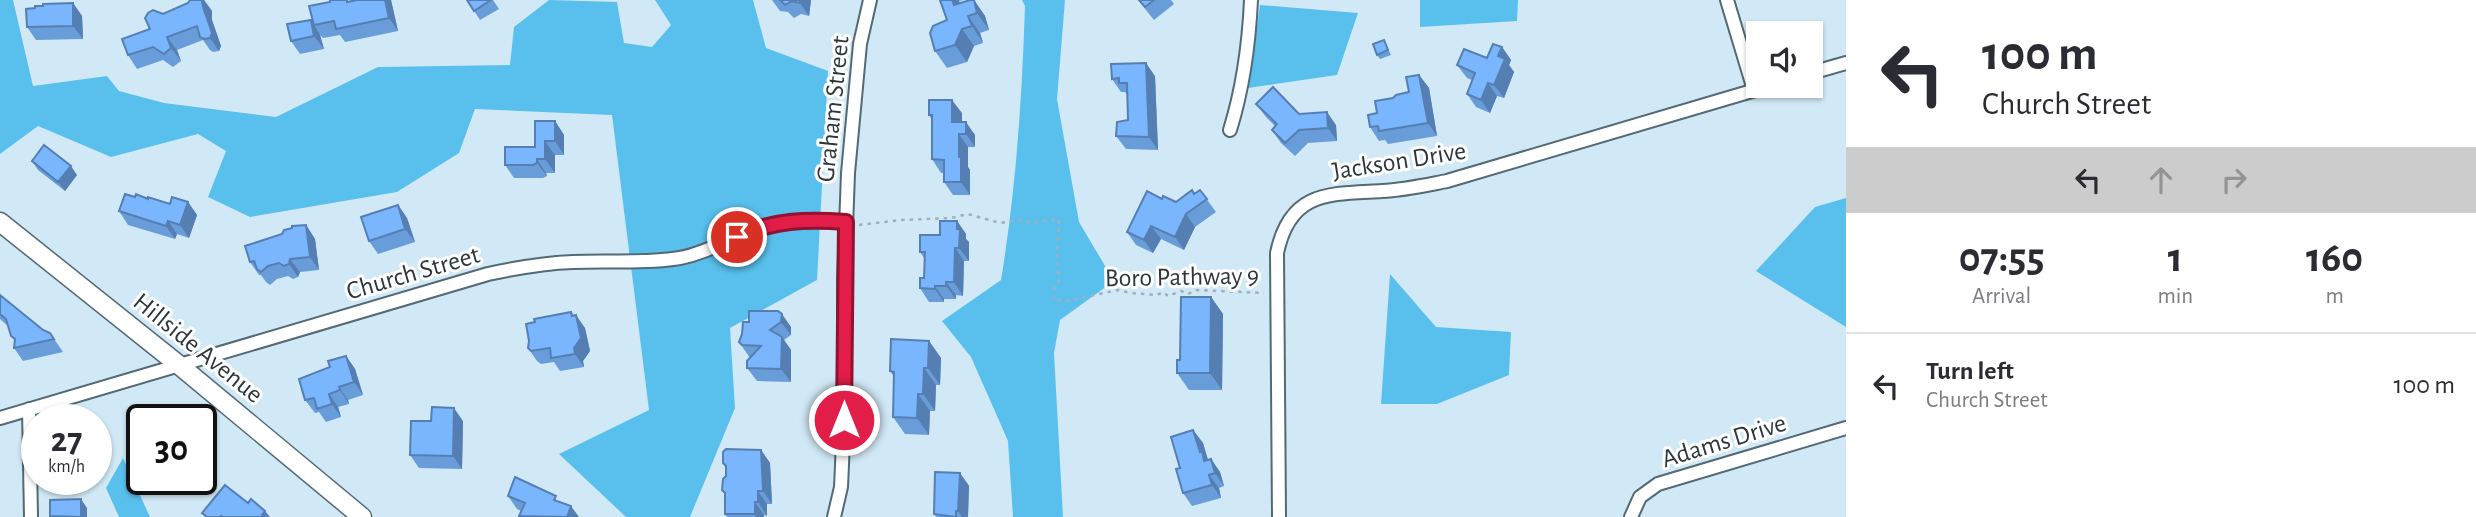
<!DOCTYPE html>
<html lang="en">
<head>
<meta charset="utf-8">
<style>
	:root { --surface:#fff; --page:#f2f2f3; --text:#2b2b33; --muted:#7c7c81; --line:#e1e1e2 }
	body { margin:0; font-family:"Alegreya Sans",sans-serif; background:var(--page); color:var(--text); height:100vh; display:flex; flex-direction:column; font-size:26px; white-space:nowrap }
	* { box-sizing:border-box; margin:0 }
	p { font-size:23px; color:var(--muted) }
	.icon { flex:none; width:38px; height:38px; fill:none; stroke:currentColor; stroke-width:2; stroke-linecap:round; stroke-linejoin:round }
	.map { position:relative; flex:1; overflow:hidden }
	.details { display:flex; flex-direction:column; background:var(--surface); width:630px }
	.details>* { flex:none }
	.banner { background:#fff; color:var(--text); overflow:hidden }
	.controls { position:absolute; left:1746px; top:21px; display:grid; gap:14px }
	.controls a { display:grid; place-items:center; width:77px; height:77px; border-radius:0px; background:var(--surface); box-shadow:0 2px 5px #0004; font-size:35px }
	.speed { position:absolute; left:21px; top:404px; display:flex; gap:14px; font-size:35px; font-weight:700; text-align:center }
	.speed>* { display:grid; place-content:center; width:91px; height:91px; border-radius:50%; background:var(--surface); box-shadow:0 2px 5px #0004; line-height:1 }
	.speed small { font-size:18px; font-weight:400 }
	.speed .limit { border:4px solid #111; border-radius:10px; background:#fff; color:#111 }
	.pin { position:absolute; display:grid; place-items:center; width:60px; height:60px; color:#fff; margin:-30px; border:4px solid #fff; border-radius:50%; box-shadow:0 2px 7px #0007 }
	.me { position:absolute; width:77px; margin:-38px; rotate:0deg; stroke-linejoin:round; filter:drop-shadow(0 0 5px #0008) }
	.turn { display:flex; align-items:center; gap:24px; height:147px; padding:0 21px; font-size:32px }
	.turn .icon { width:91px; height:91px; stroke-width:2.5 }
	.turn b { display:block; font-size:49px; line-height:60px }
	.lanes { display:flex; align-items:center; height:66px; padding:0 21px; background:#0003; justify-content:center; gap:35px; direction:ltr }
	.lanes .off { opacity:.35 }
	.eta { display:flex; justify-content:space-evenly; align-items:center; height:119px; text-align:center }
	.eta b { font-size:42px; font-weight:600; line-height:49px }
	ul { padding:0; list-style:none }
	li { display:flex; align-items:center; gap:21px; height:105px; padding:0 21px; border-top:2px solid var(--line) }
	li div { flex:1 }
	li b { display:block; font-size:26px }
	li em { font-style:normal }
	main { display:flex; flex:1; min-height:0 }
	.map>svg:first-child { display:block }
	.green { fill:#59c0ee }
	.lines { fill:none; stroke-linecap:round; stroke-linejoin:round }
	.street-casing { stroke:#536973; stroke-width:16 }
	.secondary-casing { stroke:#536973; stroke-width:21 }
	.path { stroke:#9db1bb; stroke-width:2.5; stroke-dasharray:3.5 5; stroke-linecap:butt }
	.street { stroke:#fff; stroke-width:12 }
	.secondary { stroke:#fff; stroke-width:18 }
	.wall { fill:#699dda }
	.shaded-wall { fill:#557fb2 }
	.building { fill:#7ab6fe; stroke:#557fb2; stroke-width:2 }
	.route-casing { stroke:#92132f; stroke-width:18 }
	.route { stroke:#e11d48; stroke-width:12 }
	.labels { text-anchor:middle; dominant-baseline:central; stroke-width:6; stroke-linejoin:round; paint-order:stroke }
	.street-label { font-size:26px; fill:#2d373b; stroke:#fff }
</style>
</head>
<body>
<main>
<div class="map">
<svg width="1846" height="517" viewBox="0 0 1846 517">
	<rect width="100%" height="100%" fill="#d1e9f6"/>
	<path class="green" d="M0,0h13l20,86 74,-10 12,15 45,12 112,14 102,-50 132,-2 4,-38 35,-27 68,2 7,41 28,4 19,-22 -16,-25h98l13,48 62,23 -11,209 -87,48 5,80 -45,109h-64l-67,-63 90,-44 -37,-295 -137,-6 -16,44 -62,39 -147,25 -42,-20 18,-46 -28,-17 -87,23 -73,-31 -38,28z
		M1022,0h43l-8,99 22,123 35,59 -54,39 -6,33 9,164h-50l-5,-76 -37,-84 -29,-36 59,-41c15,-91 21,-182 24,-274z
		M1420,0h98l-1,21 -97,6z
		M1260,5l98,8 -21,62 -89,13z
		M1846,198v129l-90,-56 59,-64z
		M1390,274l46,53 75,5 -2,43 -72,29h-56z
		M123,458l27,59h-31l-13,-29z"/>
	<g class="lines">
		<g class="street-casing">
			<path id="street" d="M1727,0l27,90
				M1811,73l35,-10
				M1230,130c13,-42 19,-86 21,-130
				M29,409l2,108
				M0,418l488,-144c28,-6 56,-11 85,-12 36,-2 72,2 107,-4 26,-5 47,-18 70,-27 32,-12 63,-11 96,-9
				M834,517l7,-30 3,-67v-138l4,-109 12,-129 10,-44
				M1279,517l-2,-264c13,-63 53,-59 105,-62 22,-1 44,-6 65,-10l322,-95
				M1631,517l9,-20 18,-13 188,-56"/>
		</g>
		<g class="secondary-casing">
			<path id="secondary" d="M0,222l179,143 183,152"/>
		</g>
		<path class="path" d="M859,225l42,-5 50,-2 17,-4 32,9 21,-3 11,3 27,-4 -2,34 2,28 -5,8v11l13,1 51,-11 12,3 27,2 6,-3 5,4 13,-5 7,3 8,-4 68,3"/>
		<use href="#street" class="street"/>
		<use href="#secondary" class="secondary"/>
	</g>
	<path class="wall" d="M190,0h14l8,11v9l9,26 -2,5 -6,1 -3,-2 -7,-10 -26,10 4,11 -8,6 -10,-7 -26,9 -9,-14 35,-41 25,-11z
		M391,0l7,31 -53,11 -5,-7 -17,3 -3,-3 4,14 -24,5 -9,-13 22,-18 37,-22z
		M467,0h26l6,9 -19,11z
		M772,0h39l-2,16 -8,-2 -7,4 -6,-6 -8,-1z
		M939,0h25l-5,1 1,2 14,-3 11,16 4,14 -9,3 3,10 -9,3 -7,16 -20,6 -12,-17 12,-31z
		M1138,0h33l3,4 -20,16z
		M73,3l9,13 1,23 -47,1 -9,-13 8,-19z
		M1384,40l7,15 -11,4 -3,-4z
		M1502,47l9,13 -2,5 5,7 -10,26 -7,-2 -7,17 -14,-6 -9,-13 5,-14 -5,-2 -10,-13 30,-7z
		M1419,75l10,13 8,48 -49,8 -3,-4 -6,1 -9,-14 7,-14 16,-15 16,-6z
		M1155,76l3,74 -32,-1 -10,-13 12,-16 -1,-25 -2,-3h-4l-9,-13z
		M1256,104l43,10 37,11 1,16 -29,2 -13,13 -14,-13 -9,-13 3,-4 -9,-9z
		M962,113v9l13,13v12h-7v20l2,3v25h-17l-9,-13v-9h-3l-9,-14v-39l-3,-5z
		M555,121l9,14v20h-9v18h-9l1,3 -4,2h-29l-9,-13 30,-18z
		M32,161l45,14 -12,16 -27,-21z
		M1200,190l16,22 -21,15 -11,23 -23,-11 -8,14 -17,-8 -9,-13 35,-33 14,3 18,-8z
		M135,197l13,2 22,5 18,-2 9,13 -8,23 -12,-4 -2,5 -47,-14 -9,-14z
		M398,205l9,13 8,24 -37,12 -9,-13z
		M957,221l9,13v5l3,3v19h-5l-1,35 -7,-1v4h-12v3h-15l-9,-14 4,-10v-20l-4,-6z
		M306,225l9,14 4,31 -19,2 -2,5 -5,2 -5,-3 -11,3 -7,6 -4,-3 -5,-7h-2l-9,-13 32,-28z
		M0,295l43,35 7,3 13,19 -40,9 -9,-13 1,-7 -4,-5 -3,-10 -8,-7z
		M1211,297l12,17 -1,76h-33l-12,-17 3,-13z
		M778,311l13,16v8l-7,5 7,10v32l-34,-1 -10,-13 3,-10 -11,-16 10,-20z
		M571,312l14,16 5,23 -7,10 1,6 -24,4 -6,-9 -13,2 -4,-3 -9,-13 7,-26z
		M929,341l12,17 -1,27h-4l-1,26h-5l-1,24 -24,-1 -12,-17 1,-40 -4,-6z
		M346,356l9,13 8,26 -15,5 1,4 -11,3 3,10 -15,5 -7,-10 -4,1 -10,-13 25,-33z
		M431,421h32l-1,48 -43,-1 -9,-13z
		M1193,430l10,13 5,17 3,-1 9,13 4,14 -5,2 2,10 -29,8 -9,-13 -3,-25z
		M761,450l9,13 2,41h-5v12l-3,-1v2h-37l-2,-3v-20l-3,-4 4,-14v-9l-3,-4z
		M960,473l9,13 -1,31h-32l-2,-3z
		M508,496l52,6 -39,9 -4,-2z"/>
	<path class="shaded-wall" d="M202,0h2l8,11v9l9,26 -2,5 -9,-13 -7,-31z
		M385,0h6l7,31 -9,-13z
		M800,0h11l-2,16 -9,-13z
		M952,0h6l1,1 7,21 -12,-17z
		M974,0l11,16 4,14 -12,-17z
		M73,3l9,13 1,23 -10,-13z
		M968,16l12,17 3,10 -11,-17z
		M311,20l9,15 4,14 -10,-13z
		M962,29l12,17 -7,16 -12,-17z
		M167,37l10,13 4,11 -10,-13z
		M1502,47l9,13 -2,5 5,7 -10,26 -10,-13 4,-29z
		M1146,63l9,13 3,74 -9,-13z
		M1419,75l10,13 8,48 -9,-13z
		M1488,83l9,13 -7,17 -9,-13z
		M952,100l10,13v22l-10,-13z
		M1327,112l9,13 1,16 -9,-13z
		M555,121l9,14v20l-9,-14z
		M966,122l9,13v12l-9,-13z
		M959,134l9,13v20l2,3v25l-9,-13 -2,-25z
		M545,141l10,14v18l-10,-14z
		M537,159l9,14 1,3 -10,-13z
		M71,166l6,9 -12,16 -7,-9z
		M188,202l9,13 -8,23 -9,-13z
		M398,205l9,13 8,24 -10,-13z
		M1186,214l9,13 -11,23 -9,-13z
		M168,221l9,13 -2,5 -9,-13z
		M957,221l9,13v5l3,3v19l-10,-13z
		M306,225l9,14 4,31 -9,-13z
		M1151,226l10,13 -8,14 -9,-13z
		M955,248l9,13 -1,35 -9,-14z
		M290,259l10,13 -2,5 -9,-13z
		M946,282l10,13v4l-10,-13z
		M935,286l9,13v3l-9,-13z
		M1211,297l12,17 -1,76 -12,-17z
		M571,312l6,8 -1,-5 9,13 5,23 -7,10 1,6 -9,-13z
		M782,314l9,13v8l-10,-13z
		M782,337l9,13v32l-10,-13z
		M929,341l12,17 -1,27 -12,-17z
		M346,356l9,13 8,26 -9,-13z
		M924,368l12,17 -1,26 -12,-17z
		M339,387l9,13 1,4 -9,-14z
		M329,394l9,13 3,10 -9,-13z
		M918,394l12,17 -1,24 -12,-17z
		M454,408l9,13 -1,48 -9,-13z
		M1193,430l10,13 5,17 -4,1 -4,-9z
		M761,450l9,13 2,41 -9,-13z
		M1211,459l9,13 4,14 -9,-13z
		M960,473l9,13 -1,31h-6l-4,-6z
		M1209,475l10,13 2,10 -9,-13z
		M758,491l9,13v12l-9,-14z
		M81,499l6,9v9h-6z
		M755,502l9,13v2h-8l-1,-3z
		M571,506l8,11h-12z
		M265,511l5,6h-7l-1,-2z"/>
	<path class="building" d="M190,0h12l1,7 9,26 -2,5 -6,1 -4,-2 -3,-11 -30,11 4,11 -7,6 -11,-7 -25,8 -6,-16 28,-10 -5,-11 3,-5 5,-3 10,4 25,-11z
		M330,0h17v2l10,-2h28l4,18 -53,11 -2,-8 -20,4 -5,-19 21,-4z
		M467,0h24l-17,11z
		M780,0h20v3l-8,-2 -7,4z
		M940,0h12l2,5 16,-5h4l3,13 -9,3 4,10 -10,3 -7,16 -20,6 -5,-18 3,-7 14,-6z
		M1139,0h15l-9,7z
		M73,3v23l-46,1 -1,-18 9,-1v-2h8v-2z
		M311,20l3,16 -23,5 -4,-17z
		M1384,40l4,10 -11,5 -4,-11z
		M1493,44l9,3 -4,9 7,3 -11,26 -6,-2 -7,17 -14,-6 8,-21 -18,-8 7,-16 23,9z
		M1146,63l3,74 -33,-1 1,-14 11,-2 -1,-37h-8v-5l-7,1 -1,-15z
		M1419,75l9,48 -49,8 -1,-5 -8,1 -2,-12 9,-2 -2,-12 18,-3 3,-3 13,-3 -3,-15z
		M1273,87l26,27 28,-2 1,16 -29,2 -14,13 -13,-13 5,-6 -21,-20z
		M929,100h23v22h14v12h-7v23h2v25h-17v-22l-12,-1v-44h-3z
		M535,121h20v20h-10v18h-8v4l-4,2h-28v-18h30z
		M44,145l27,21 -13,16 -26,-21z
		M1192,190l2,4 6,-4 7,9 -21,15 -11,23 -24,-11 -7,14 -17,-8 20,-41 15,8 1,-3 13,6z
		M125,194l10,3 1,-3 12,5v-2l22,7 2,-7 16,5 -8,23 -12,-4 -2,5 -47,-15z
		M398,205l7,24 -36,12 -8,-24z
		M940,221h17v8h3l-1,19h-4l-1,34h-8v4h-11v3l-15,-1v-10h4l1,-26h-5v-17h20z
		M306,225l4,32 -20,2 -1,5 -5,2 -5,-3 -11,3 -7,6 -4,-3 -3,-8 -4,1 -5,-16 37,-12 2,-4 8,-2v-2z
		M0,295l43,35 7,3 4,6 -40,9 1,-9 -4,-3 -5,-17 -6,-5z
		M1181,297h30l-1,76h-33v-13h3z
		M749,311h29l4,3 -1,8 -11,8 12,7 -1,32 -34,-1v-7l14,-15 -19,-1 -3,-3 3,-8 1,-12h6z
		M571,312l1,4 4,-1 5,23 -7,10 1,6 -24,4 -1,-10 -19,3 -3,-3 1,-7 -3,-17 9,-2 -1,-3z
		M891,339l38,2 -1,27h-4l-1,26h-5l-1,24 -24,-1 1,-45 -4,-1z
		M346,356l8,26 -15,5 1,3 -11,4 3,10 -15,5 -3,-11 -9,2 -6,-21 31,-12 -2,-6z
		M432,407l22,1 -1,48 -43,-1 1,-34h20z
		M1193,430l7,22 2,-1 2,10 7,-2 4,14 -6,2 3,10 -29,8 -7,-24 4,-1 -9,-31z
		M726,449l35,1 2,41h-5v11h-3v12h-30v-21l-3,-3 1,-11 3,-3v-10l-3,-3v-11z
		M935,472l25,1 -2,38h-2v6l-22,-3z
		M515,477l41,19 -2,4 17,6 -4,11 -48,-1 6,-13 -17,-7z
		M225,485l23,18 3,-4 14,12 -3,4 2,2h-42l-1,-1 -1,1h-13l-5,-4z
		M81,499v18l-31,-1v-16z"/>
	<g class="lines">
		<g class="route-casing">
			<path id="route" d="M737,237c35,-17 70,-18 109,-15l-2,198"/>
		</g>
		<use href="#route" class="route"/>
	</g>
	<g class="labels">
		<g class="street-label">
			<text transform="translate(833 109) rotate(-84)">Graham Street</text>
			<text transform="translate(1399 161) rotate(-9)">Jackson Drive</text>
			<text transform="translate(413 273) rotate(-16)">Church Street</text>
			<text transform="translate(1182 277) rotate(-1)">Boro Pathway 9</text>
			<text transform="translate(198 348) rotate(39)">Hillside Avenue</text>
			<text transform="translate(1724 441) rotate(-17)">Adams Drive</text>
		</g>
	</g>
</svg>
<div class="controls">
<a><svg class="icon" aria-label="sound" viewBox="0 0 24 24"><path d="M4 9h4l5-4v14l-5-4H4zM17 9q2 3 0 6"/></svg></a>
</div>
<div class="speed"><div>27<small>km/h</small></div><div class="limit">30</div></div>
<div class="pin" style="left:737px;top:237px;background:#d93025"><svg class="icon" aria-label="arrive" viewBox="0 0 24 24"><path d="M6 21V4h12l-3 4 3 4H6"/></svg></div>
<svg class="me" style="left:844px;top:420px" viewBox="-20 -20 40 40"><circle r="17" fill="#e11d48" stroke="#fff" stroke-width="3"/><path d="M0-11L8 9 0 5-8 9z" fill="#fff"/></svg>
</div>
<section class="details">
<div class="banner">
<div class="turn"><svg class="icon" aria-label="left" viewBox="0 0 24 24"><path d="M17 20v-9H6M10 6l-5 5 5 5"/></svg><div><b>100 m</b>Church Street</div></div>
<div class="lanes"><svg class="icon" aria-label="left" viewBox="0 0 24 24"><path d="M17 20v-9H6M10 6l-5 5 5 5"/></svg><svg class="icon off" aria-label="ahead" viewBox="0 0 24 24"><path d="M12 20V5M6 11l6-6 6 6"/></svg><svg class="icon off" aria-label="right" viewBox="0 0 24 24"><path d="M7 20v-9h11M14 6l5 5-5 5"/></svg></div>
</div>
<div class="eta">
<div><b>07:55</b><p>Arrival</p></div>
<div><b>1</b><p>min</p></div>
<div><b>160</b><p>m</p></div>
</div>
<ul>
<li><svg class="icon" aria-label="left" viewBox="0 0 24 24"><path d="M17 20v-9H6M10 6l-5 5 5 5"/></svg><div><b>Turn left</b><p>Church Street</p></div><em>100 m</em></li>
</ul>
</section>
</main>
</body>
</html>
